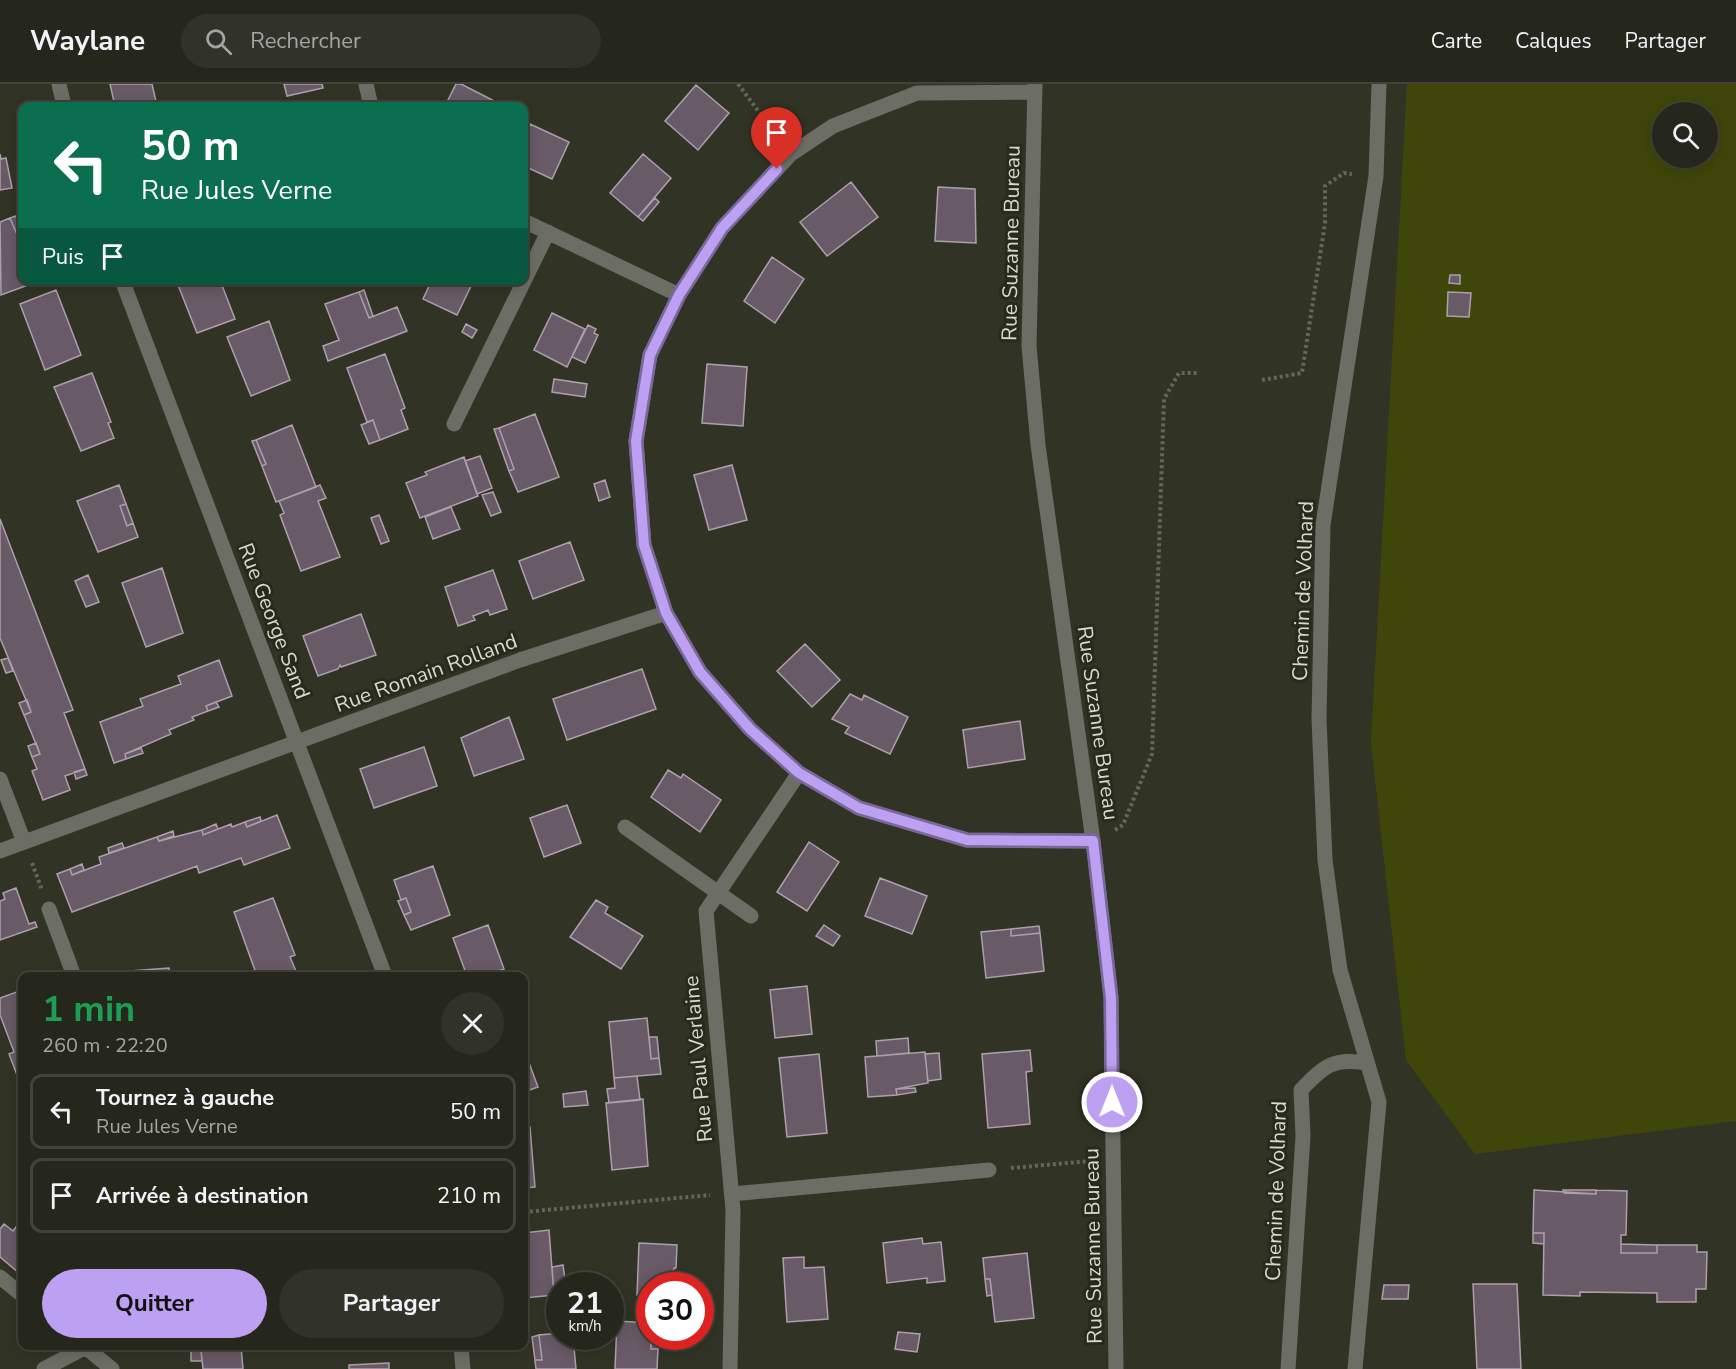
<!DOCTYPE html>
<html lang="fr">
<head>
<meta charset="utf-8">
<style>
	:root { --surface:#25271c; --page:#313329; --text:#f1f3f6; --muted:#a3a5a3; --line:#42443b; --accent:#bca0f2 }
	body { margin:0; font-family:"Nunito Sans",sans-serif; background:var(--page); color:var(--text); height:100vh; display:flex; flex-direction:column; font-size:22px; white-space:nowrap }
	* { box-sizing:border-box; margin:0 }
	p { font-size:20px; color:var(--muted) }
	.icon { flex:none; width:33px; height:33px; fill:none; stroke:currentColor; stroke-width:2; stroke-linecap:round; stroke-linejoin:round }
	.map { position:relative; flex:1; overflow:hidden }
	.drawer { position:absolute; left:18px; top:888px; width:510px; height:378px; display:flex; flex-direction:column; background:var(--surface); border-radius:12px; box-shadow:0 3px 15px #0003,0 0 0 2px var(--line) }
	.drawer>* { flex:none }
	.hud { position:absolute; left:18px; top:18px; width:510px; height:183px; border-radius:12px; box-shadow:0 3px 15px #0003,0 0 0 2px var(--line); background:#0b6e4f; color:#fff; overflow:hidden }
	.buttons { position:absolute; left:1652px; top:18px; display:grid; gap:12px }
	.buttons a { display:grid; place-items:center; width:66px; height:66px; border-radius:50%; background:var(--surface); box-shadow:0 3px 15px #0003,0 0 0 2px var(--line); font-size:30px }
	.speed { position:absolute; left:546px; top:1188px; display:flex; gap:12px; font-size:30px; font-weight:700; text-align:center }
	.speed>* { display:grid; place-content:center; width:78px; height:78px; border-radius:50%; background:var(--surface); box-shadow:0 3px 15px #0003,0 0 0 2px var(--line); line-height:1 }
	.speed small { font-size:15px; font-weight:400 }
	.speed .limit { border:9px solid #d22; background:#fff; color:#111 }
	.pin { position:absolute; display:grid; place-items:center; width:51px; height:51px; color:#fff; margin:-62px -26px; border-radius:50% 50% 50% 0; rotate:-45deg; box-shadow:0 0 6px #0007 }
	.pin .icon { rotate:45deg }
	.me { position:absolute; width:66px; margin:-33px; rotate:0deg; stroke-linejoin:round; filter:drop-shadow(0 0 4px #0008) }
	.turn { display:flex; align-items:center; gap:21px; height:126px; padding:0 24px; font-size:27px }
	.turn .icon { width:78px; height:78px; stroke-width:2.5 }
	.turn b { display:block; font-size:42px; line-height:51px }
	.then { display:flex; align-items:center; height:57px; padding:0 24px; background:#0003; gap:12px; font-size:22px }
	.round { display:grid; place-items:center; flex:none; width:63px; height:63px; border-radius:32px; background:var(--page) }
	.summary { display:flex; align-items:center; justify-content:space-between; height:102px; padding:0 24px }
	h1 { font-size:36px; font-weight:700; line-height:45px; color:#1e9e55 }
	.action { display:flex; gap:12px; margin-top:auto; padding:12px 24px }
	.action a { flex:1; height:69px; border-radius:36px; background:var(--accent); color:#111; font-size:24px; font-weight:700; line-height:69px; text-align:center }
	.action a+a { background:var(--page); color:var(--text) }
	ul { padding:0; list-style:none }
	li { display:flex; align-items:center; gap:18px; height:75px; margin:0 12px 9px; padding:0 12px; border:3px solid var(--line); border-radius:12px }
	li div { flex:1 }
	li b { display:block; font-size:22px }
	li em { font-style:normal }
	header { display:flex; align-items:center; gap:36px; box-sizing:border-box; height:84px; padding:0 30px; background:var(--surface); border-bottom:2px solid var(--line) }
	header strong { font-size:28px }
	nav { display:flex; gap:33px; margin-inline-start:auto; font-size:21px }
	.search { width:420px; height:54px; background:var(--page); display:flex; align-items:center; gap:15px; box-sizing:border-box; padding:0 21px; border-radius:33px; color:var(--muted); font-size:22px }
	.map>svg:first-child { display:block }
	.green { fill:#3f460a; fill-rule:evenodd }
	.building { fill:#685a66; stroke:#ae9fac; stroke-width:1.5 }
	.lines { fill:none; stroke-linecap:round; stroke-linejoin:round }
	.path { stroke:#646659; stroke-width:4; stroke-dasharray:3 3; stroke-linecap:butt }
	.minor { stroke:#6c6e66; stroke-width:15 }
	.route-casing { stroke:#7a689d; stroke-width:15 }
	.route { stroke:#bca0f2; stroke-width:10 }
	.labels { text-anchor:middle; dominant-baseline:central; stroke-width:6; stroke-linejoin:round; paint-order:stroke }
	.street-label { font-size:21px; fill:#d8dad0; stroke:#282a1c }
</style>
</head>
<body>
<header>
<strong>Waylane</strong>
<div class="search"><svg class="icon" aria-label="search" viewBox="0 0 24 24"><circle cx="10" cy="10" r="6"/><path d="M15 15l6 6"/></svg>Rechercher</div>
<nav><a>Carte</a><a>Calques</a><a>Partager</a></nav>
</header>
<div class="map">
<svg width="1736" height="1285" viewBox="0 0 1736 1285">
	<rect width="100%" height="100%" fill="#313425"/>
	<path class="green" d="M1407,0h329v1037l-261,33 -69,-94 -35,-318zM1662,28h45v46h-45z"/>
	<path class="building" d="M110,0h42l5,22h-42z
		M284,0h38l1,4 -36,8z
		M456,0h5l43,22h-59z
		M696,1l33,28 -31,37 -33,-29z
		M530,40l39,18 -17,37 -28,-13v-26z
		M0,70l1,5 5,-1 6,30 -12,2z
		M643,70l28,24 -33,39 -28,-24z
		M851,98l27,35 -51,39 -27,-34z
		M938,103l37,2 1,54 -41,-2z
		M655,114l4,4 -16,19 -5,-4z
		M16,132l6,19 -3,4 -9,-21z
		M10,134l9,21 3,-1v42l17,1 -38,14 -1,-73z
		M772,173l32,22 -29,44 -31,-22z
		M1450,191h10v9l-11,-1z
		M176,196h44l15,39 -38,14z
		M432,196h42l-17,35 -34,-16z
		M56,206l25,65 -36,15 -25,-66z
		M364,206l9,26 -4,2 -10,-26z
		M359,208l10,26 28,-11 10,24 -79,30 -5,-15 16,-6 -14,-36z
		M1448,208l23,1 -2,24 -22,-1z
		M552,229l33,16 -18,38 -33,-17z
		M269,237l21,59 -39,16 -24,-59z
		M466,240l11,6 -5,8 -10,-6z
		M588,241l8,4 -2,4 4,2 -13,28 -13,-6z
		M385,270l20,54 -4,2 7,19 -28,11 -7,-20 -6,2 -20,-54z
		M707,280l40,3 -4,59 -41,-3z
		M92,289l19,49 -3,1 6,15 -33,13 -27,-64z
		M554,295l33,5 -2,13 -33,-5z
		M535,330l24,63 -41,15 -9,-21 5,-2 -15,-41z
		M373,336l7,20 -11,4 -8,-19z
		M292,341l24,62 -40,15 -14,-36 4,-2 -10,-24z
		M499,344l15,41 -5,2 -15,-42z
		M256,356l10,24 -4,2 -10,-25z
		M480,372l12,32 -15,6 -12,-33z
		M464,373l14,39 -58,22 -14,-35 21,-8 -2,-3z
		M732,381l15,55 -38,10 -15,-55z
		M605,396l5,17 -11,4 -5,-17z
		M119,401l7,19 -6,2 7,20 6,-3 5,14 -40,15 -21,-51z
		M320,401l6,13 -8,3 22,56 -39,14 -21,-56 4,-2 -5,-12z
		M493,408l8,20 -10,4 -9,-21z
		M126,420l7,19 -6,3 -7,-20z
		M451,423l9,22 -27,10 -8,-22z
		M379,431l10,26 -8,3 -10,-26z
		M0,435l73,191 -9,3 21,56 -20,7 5,14 -27,10 -11,-29 5,-2 -5,-12 8,-3 -16,-39 7,-3 -31,-74z
		M570,458l14,38 -51,19 -14,-38z
		M162,484l21,65 -37,14 -24,-64z
		M493,486l14,39 -17,6 -2,-5 -7,3 -8,3 2,4 -17,6 -13,-39z
		M88,491l11,27 -13,5 -11,-26z
		M361,530l15,41 -35,12 -1,-2 -2,4 -20,7 -15,-40z
		M805,560l35,36 -28,27 -35,-36z
		M8,574l5,13 -7,2 -5,-13z
		M219,576l13,36 -26,10 2,5 -16,6 2,3 -25,10 2,4 -46,20 1,5 -12,4 -14,-41 43,-16 -3,-7 41,-15 -3,-8z
		M642,585l14,40 -89,31 -14,-41z
		M850,610l12,6 2,-5 44,22 -18,37 -45,-21 4,-6 -17,-8z
		M27,616l4,12 -7,3 -5,-12z
		M216,618l3,5 -11,4 -2,-5z
		M509,633l15,42 -50,17 -13,-38z
		M1020,637l5,38 -57,9 -5,-38z
		M36,659l4,11 -8,3 -4,-11z
		M424,663l13,39 -63,22 -14,-39z
		M141,664l2,5 -17,6 -1,-5z
		M85,685l2,6 -11,4 -2,-7z
		M668,686l13,8 2,-4 38,26 -21,32 -49,-35z
		M567,721l14,38 -37,14 -14,-39z
		M277,731l13,33 -46,17 -3,-7 -42,15 -2,-7 -125,46 -15,-38 13,-5 2,6 29,-11 -2,-7 58,-20 2,4 43,-11 1,5 28,-11 1,3 13,-5 2,5z
		M260,733l1,4 -14,6 -2,-5z
		M216,740l2,5 -15,6 -1,-5z
		M173,747l1,5 -15,5 -2,-4z
		M809,758l30,20 -32,49 -30,-19z
		M122,759l2,5 -15,5 -1,-5z
		M82,780l2,6 -12,5 -2,-6z
		M433,782l17,49 -39,15 -7,-15 7,-3 -5,-14 -5,2 -7,-20z
		M880,794l47,18 -15,38 -47,-18z
		M16,804l13,36 6,-2 2,5 -37,13v-39l5,-2 -2,-6z
		M273,814l22,57 -5,2 8,19h-41l-23,-64z
		M406,814l5,14 -7,3 -6,-14z
		M596,816l12,7 -3,6 38,23 -22,33 -51,-32z
		M488,841l16,44 -20,7h-17l-14,-38z
		M824,841l16,11 -7,10 -17,-10z
		M1039,842l1,7 -29,3v-7z
		M1011,845v7l29,-3 4,38 -58,7 -5,-46z
		M169,884l1,8h-40v-5z
		M807,902l5,48 -37,4 -5,-48z
		M22,906v98l-13,-34 5,-2 -14,-37v-17z
		M647,934l4,41 8,-1 2,16 -47,4 -5,-56z
		M649,953h8l2,21 -8,1z
		M908,954l1,15 -32,3 -1,-15z
		M524,965l14,38 -14,5z
		M1030,966l2,21 -6,1 4,52 -42,4 -6,-74z
		M925,968l3,31 -32,6 1,6 -29,2 -3,-40z
		M939,969l2,26 -13,2 -3,-27z
		M819,970l8,79 -40,4 -8,-79z
		M637,992l3,24 -31,3 -2,-14 8,-1 -1,-10z
		M915,1004l1,4 -19,3 -1,-6z
		M586,1007l2,14 -24,2 -1,-13z
		M643,1015l5,67 -36,4 -6,-67z
		M530,1043l5,60 -11,1v-60z
		M1534,1106l62,4v-4l31,1 -1,44h-5v18h36v-8h40v7h10l-1,37h-10v13h-39v-9l-77,-1v4l-37,-1 1,-62h-11z
		M1563,1106h33v4l-32,-1z
		M22,1135v50l-3,4 -19,-16v-28l4,-5 9,7z
		M549,1146l5,65 -30,3v-65z
		M1533,1149h11v11l-11,-1z
		M922,1154l1,6 18,-2 4,39 -18,2v-5l-40,5 -4,-40z
		M639,1159l38,2 -1,23h-2l-1,6 7,1 -1,11h-29v9h-13z
		M1621,1160l36,1v8h-36z
		M1027,1169l7,65 -39,4 -5,-43h-5l-2,-21z
		M804,1173v11l20,-1 4,52 -41,3 -4,-64z
		M563,1181l3,21h-6v8l-6,1 -2,-28z
		M985,1195h5l2,16 -5,1z
		M1473,1200h44l4,85h-44z
		M1384,1201h25l-1,14h-26z
		M617,1237l33,2 1,26h7l-1,20h-42z
		M898,1248l22,2 -3,18 -22,-3z
		M560,1249v3h13l3,33h-40l-1,-9h7l-3,-25z
		M539,1251l3,25h-7l-3,-23z
		M651,1252h7v13h-7z
		M191,1262h50l2,23h-40l-2,-19h-10z
		M191,1266h10l1,11h-11z
		M389,1279v6h-40v-4z"/>
	<g class="lines">
		<path class="path" d="M738,0l39,52
			M1262,296l40,-7 23,-150v-37l19,-13 8,1
			M1115,746l8,-5 29,-71 12,-355 15,-26h19
			M32,779l10,27
			M1011,1084l79,-7
			M524,1128l186,-17"/>
		<path class="minor" d="M59,0l5,22
			M366,0l5,22
			M1035,0l-6,262 9,99 55,396 18,156 5,372
			M1034,8l-117,1 -84,33 -42,28 -69,74 -43,67 -29,60 -14,86 8,104 22,68 34,59 50,57 49,44 60,35 108,32 126,1
			M524,137l155,74
			M122,196l263,696
			M454,340l94,-192
			M0,695l24,63
			M625,743l126,89
			M0,767l520,-191 146,-47
			M49,825l25,67
			M732,1110l257,-24
			M0,1193l22,18
			M84,1262l28,23
			M461,1262l2,23
			M44,1285l42,-22
			M730,1285l3,-159 -27,-299 93,-138
			M1288,1285l15,-233 -2,-46c22,-23 32,-33 65,-27
			M1355,1285l24,-267 -39,-132 -15,-110 -6,-141 4,-194 53,-349 3,-92"/>
	</g>
	<g class="lines">
		<g class="route-casing">
			<path id="route" d="M777,85l-55,59 -43,67 -29,60 -14,86 8,104 22,68 34,59 50,57 49,44 60,35 108,32 126,1 18,157 1,104"/>
		</g>
		<use href="#route" class="route"/>
	</g>
	<g class="labels">
		<g class="street-label">
			<text transform="translate(1011 159) rotate(-89)">Rue Suzanne Bureau</text>
			<text transform="translate(1303 507) rotate(-88)">Chemin de Volhard</text>
			<text transform="translate(274 537) rotate(69)">Rue George Sand</text>
			<text transform="translate(426 589) rotate(-20)">Rue Romain Rolland</text>
			<text transform="translate(1098 639) rotate(82)">Rue Suzanne Bureau</text>
			<text transform="translate(698 975) rotate(-95)">Rue Paul Verlaine</text>
			<text transform="translate(1276 1107) rotate(-88)">Chemin de Volhard</text>
			<text transform="translate(1093 1162) rotate(-91)">Rue Suzanne Bureau</text>
		</g>
	</g>
</svg>
<div class="buttons">
<a><svg class="icon" aria-label="search" viewBox="0 0 24 24"><circle cx="10" cy="10" r="6"/><path d="M15 15l6 6"/></svg></a>
</div>
<div class="speed"><div>21<small>km/h</small></div><div class="limit">30</div></div>
<div class="pin" style="left:777px;top:85px;background:#d93025"><svg class="icon" aria-label="arrive" viewBox="0 0 24 24"><path d="M6 21V4h12l-3 4 3 4H6"/></svg></div>
<svg class="me" style="left:1112px;top:1018px" viewBox="-20 -20 40 40"><circle r="17" fill="#bca0f2" stroke="#fff" stroke-width="3"/><path d="M0-11L8 9 0 5-8 9z" fill="#fff"/></svg>
<div class="hud">
<div class="turn"><svg class="icon" aria-label="left" viewBox="0 0 24 24"><path d="M17 20v-9H6M10 6l-5 5 5 5"/></svg><div><b>50 m</b>Rue Jules Verne</div></div>
<div class="then">Puis<svg class="icon" aria-label="arrive" viewBox="0 0 24 24"><path d="M6 21V4h12l-3 4 3 4H6"/></svg></div>
</div>
<section class="drawer">
<div class="summary"><div><h1>1 min</h1><p>260 m · 22:20</p></div><a class="round"><svg class="icon" aria-label="close" viewBox="0 0 24 24"><path d="M6 6l12 12M18 6L6 18"/></svg></a></div>
<ul>
<li><svg class="icon" aria-label="left" viewBox="0 0 24 24"><path d="M17 20v-9H6M10 6l-5 5 5 5"/></svg><div><b>Tournez à gauche</b><p>Rue Jules Verne</p></div><em>50 m</em></li>
<li><svg class="icon" aria-label="arrive" viewBox="0 0 24 24"><path d="M6 21V4h12l-3 4 3 4H6"/></svg><div><b>Arrivée à destination</b></div><em>210 m</em></li>
</ul>
<div class="action"><a>Quitter</a><a>Partager</a></div>
</section>
</div>
</body>
</html>
